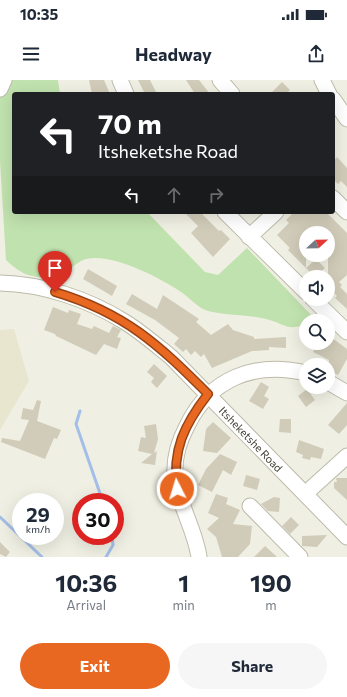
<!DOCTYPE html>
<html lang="en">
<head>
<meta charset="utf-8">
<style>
	:root { --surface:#fff; --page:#f6f6f7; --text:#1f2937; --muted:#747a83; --accent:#e96821 }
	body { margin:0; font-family:Commissioner,sans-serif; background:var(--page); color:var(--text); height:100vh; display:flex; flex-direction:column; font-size:15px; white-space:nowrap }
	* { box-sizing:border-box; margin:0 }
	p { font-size:13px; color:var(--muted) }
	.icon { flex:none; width:22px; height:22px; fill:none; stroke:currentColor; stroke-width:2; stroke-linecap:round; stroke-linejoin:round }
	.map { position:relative; height:477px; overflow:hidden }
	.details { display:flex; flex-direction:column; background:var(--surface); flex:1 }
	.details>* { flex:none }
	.hud { position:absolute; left:12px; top:12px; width:323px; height:122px; border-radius:4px; box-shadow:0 4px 16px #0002; background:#202124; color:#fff; overflow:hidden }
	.needle { width:26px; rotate:68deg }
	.buttons { position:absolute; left:299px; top:146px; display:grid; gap:8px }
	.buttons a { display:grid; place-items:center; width:36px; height:36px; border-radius:50%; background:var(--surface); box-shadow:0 4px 16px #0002; font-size:20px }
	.speed { position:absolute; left:12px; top:413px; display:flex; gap:8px; font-size:20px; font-weight:700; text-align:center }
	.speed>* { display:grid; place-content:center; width:52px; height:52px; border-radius:50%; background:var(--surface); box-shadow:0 4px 16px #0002; line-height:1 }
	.speed small { font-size:10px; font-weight:400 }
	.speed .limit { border:6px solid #d22; background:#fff; color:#111 }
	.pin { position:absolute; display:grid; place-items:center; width:34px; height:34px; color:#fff; margin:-41px -17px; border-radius:50% 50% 50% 0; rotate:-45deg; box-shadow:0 0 4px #0007 }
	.pin .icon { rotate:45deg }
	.me { position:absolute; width:44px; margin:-22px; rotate:355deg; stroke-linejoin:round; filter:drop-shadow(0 0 3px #0008) }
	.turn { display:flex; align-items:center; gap:14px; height:84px; padding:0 20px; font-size:18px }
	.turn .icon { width:52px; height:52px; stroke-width:2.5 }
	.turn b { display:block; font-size:28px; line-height:34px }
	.lanes { display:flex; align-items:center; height:38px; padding:0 20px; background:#0003; justify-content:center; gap:20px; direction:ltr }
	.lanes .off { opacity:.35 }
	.eta { display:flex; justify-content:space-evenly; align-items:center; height:68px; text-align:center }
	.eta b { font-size:24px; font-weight:700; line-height:28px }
	.button { display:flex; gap:8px; margin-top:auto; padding:8px 20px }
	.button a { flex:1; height:46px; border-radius:24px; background:var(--accent); color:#fff; font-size:16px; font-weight:700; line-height:46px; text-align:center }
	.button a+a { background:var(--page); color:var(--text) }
	.status { display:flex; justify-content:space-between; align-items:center; height:28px; padding:0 20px; background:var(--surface); direction:ltr }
	.status svg { height:11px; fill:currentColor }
	header { display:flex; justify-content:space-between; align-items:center; height:52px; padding:0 20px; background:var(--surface); font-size:18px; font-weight:700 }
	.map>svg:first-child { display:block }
	.education { fill:#e8e6ce }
	.green { fill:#c0e2ae }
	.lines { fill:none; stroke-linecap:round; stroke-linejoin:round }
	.stream { stroke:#a3bee9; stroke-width:3 }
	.building { fill:#d1ccb9 }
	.minor-casing { stroke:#bdbbaa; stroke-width:17 }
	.minor { stroke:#fff; stroke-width:15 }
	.route-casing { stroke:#974415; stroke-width:10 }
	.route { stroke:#e96821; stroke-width:7 }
	.labels { text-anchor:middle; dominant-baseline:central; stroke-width:4; stroke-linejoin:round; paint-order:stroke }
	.street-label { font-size:11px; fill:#413f34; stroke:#fff }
</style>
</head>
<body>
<div class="status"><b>10:35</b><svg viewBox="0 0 49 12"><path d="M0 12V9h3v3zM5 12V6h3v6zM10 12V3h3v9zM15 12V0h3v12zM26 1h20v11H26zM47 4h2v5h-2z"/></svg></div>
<header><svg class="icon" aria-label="menu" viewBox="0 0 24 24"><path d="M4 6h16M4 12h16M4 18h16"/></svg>Headway<svg class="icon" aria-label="share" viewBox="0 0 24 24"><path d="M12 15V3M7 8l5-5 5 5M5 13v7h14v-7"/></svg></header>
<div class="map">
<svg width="347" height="477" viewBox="0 0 347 477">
	<rect width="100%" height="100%" fill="#f0efe3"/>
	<path class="education" d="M14,249l15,52 -29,49v-100z"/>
	<path class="green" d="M0,0h58l2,14h-46v118h133l58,60 13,3 29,-27 68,71 -9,2v3c-20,8 -22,-1 -40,-5 -20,-5 -42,-3 -61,-9 -9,-4 -18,-15 -27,-20 -20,-13 -73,-41 -97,-29 -9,5 -17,13 -25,18 -24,-3 -31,-1 -50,-19l-6,-99z"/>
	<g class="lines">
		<path class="stream" d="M80,331l-4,13 27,78
			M0,437l42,40
			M106,477l7,-12 -1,-9"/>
	</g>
	<path class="building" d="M89,0h15l6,14h-18z
		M138,0h12l7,14h-12z
		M186,0h13l11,14h-15z
		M282,2l8,8 -4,4h-16z
		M337,77l10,11v19l-6,-6 -3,3 -5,-5v-17z
		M184,132h16l19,19 2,-1 9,9 -17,18 -22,-24 7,-7z
		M294,132h32l21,21v42l-8,7 3,3 -2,2 7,7v15l-12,-11 2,-2 -9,-10v-32l4,-4 -4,-5v-12h-22v35l-18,-18 2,-2 -13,-13 12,-12 -3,-3z
		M316,179l9,9 -10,9 -9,-9z
		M88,189l29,17 -5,10 -29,-17z
		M132,214l25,15 6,-14 36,24 -3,3 15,13 17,-11 5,6 21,7v2l32,-2v11l-17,-1v3l-17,1 -40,17 -8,-14 -3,3 -6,-6 -4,4 -5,-6 -3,3 -9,-8 5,-6 -24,-18 -29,-16z
		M53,227l15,6 1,-3 12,4 -4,10 15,5 2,-3 15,7 4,-7 8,4 -4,7 4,1 -4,11 -13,-5 -8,11 -40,-19 -1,-2 -11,-4z
		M328,255l19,14v10l-9,16 -10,-5 1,-10 -16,-8 4,-9h11z
		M154,284l13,12 -10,12 -6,-6 3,-4 -7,-6z
		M261,302l8,5 -5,9 5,3 -6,10 -14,-8z
		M307,309l8,11 -9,7 -8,-11z
		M37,320l4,1 -4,20 24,9 -4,9 -3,-1 -9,21 -44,-17 1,-4 18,3 9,-21 -8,-1 2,-11 10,2z
		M347,323v22l-8,9 -11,-9z
		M280,339h11v14l-12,-1z
		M213,342l18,16 -14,15 -14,-2 3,-22z
		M156,344l2,15 -4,14 3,-2 -2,14 -14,-2 11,-9 -14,-3 3,-14 5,1 -2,-12z
		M299,360l25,9 -3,10 -10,-2 -1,3 -8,-2 1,-3 -7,-3z
		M220,374l17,8 -6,13 -8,-5 -11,22 -14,-7 8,-16z
		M246,395l14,4 -3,11 -14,-4z
		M336,398h11v22l-13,-12v-6h3z
		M216,414l12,4 -2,6 14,6 -7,14 19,2 -2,18 -12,13h-16l-6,-20 -9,-8 12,-11 -11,-5z
		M274,417l6,1 -1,14 -11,-1 -7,-7z
		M291,437l8,8 -9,9 -8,-8z
		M327,455l-10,12 -15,-1v-10z
		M0,462l10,10 -4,5 -6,-3z
		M265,466l12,11h-23z"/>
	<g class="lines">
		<g class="minor-casing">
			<path id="minor" d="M120,0l6,14
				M220,0l12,14
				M322,0l7,14
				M0,9l4,-9
				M333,19l14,20
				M333,118l14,14
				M225,132l81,80
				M249,157l27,-25
				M0,203c43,1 88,16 125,39 16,10 31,23 46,35l176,180
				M313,219l34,33
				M328,302l19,11
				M305,414l42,-38
				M250,426l50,51
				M199,477c-4,-28 -21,-53 -24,-82 -1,-17 4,-34 12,-49 23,-48 68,-65 119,-53"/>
		</g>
		<use href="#minor" class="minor"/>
	</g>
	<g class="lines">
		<g class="route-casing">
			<path id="route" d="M55,212c70,21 103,52 153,102 -24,31 -36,56 -31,95"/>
		</g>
		<use href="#route" class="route"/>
	</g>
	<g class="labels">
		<g class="street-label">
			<text transform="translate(251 359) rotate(46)">Itsheketshe Road</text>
		</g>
	</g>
</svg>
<div class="buttons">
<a><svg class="needle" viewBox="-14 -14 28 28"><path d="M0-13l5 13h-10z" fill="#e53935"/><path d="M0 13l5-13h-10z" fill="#747a83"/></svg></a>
<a><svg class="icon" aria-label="sound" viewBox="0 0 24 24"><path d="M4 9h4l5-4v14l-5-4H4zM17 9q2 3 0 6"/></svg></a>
<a><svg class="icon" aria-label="search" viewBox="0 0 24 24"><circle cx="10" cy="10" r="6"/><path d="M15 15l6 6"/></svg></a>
<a><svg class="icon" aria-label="layers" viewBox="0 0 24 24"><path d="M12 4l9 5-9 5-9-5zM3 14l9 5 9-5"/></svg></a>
</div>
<div class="speed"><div>29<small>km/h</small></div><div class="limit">30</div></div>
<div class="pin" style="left:55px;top:212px;background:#d93025"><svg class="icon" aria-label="arrive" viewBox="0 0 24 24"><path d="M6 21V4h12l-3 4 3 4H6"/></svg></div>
<svg class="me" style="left:177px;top:409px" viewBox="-20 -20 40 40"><circle r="17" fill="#e96821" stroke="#fff" stroke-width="3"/><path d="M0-11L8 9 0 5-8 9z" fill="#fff"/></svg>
<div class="hud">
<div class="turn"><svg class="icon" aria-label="left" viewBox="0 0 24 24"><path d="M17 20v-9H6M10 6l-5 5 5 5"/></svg><div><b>70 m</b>Itsheketshe Road</div></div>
<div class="lanes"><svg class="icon" aria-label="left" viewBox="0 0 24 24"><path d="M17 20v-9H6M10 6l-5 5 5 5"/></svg><svg class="icon off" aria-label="ahead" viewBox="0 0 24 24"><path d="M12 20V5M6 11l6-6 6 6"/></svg><svg class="icon off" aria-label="right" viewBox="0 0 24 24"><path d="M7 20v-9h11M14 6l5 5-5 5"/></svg></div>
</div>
</div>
<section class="details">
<div class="eta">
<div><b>10:36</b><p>Arrival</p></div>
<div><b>1</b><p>min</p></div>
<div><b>190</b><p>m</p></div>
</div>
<div class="button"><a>Exit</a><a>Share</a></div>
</section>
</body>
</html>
